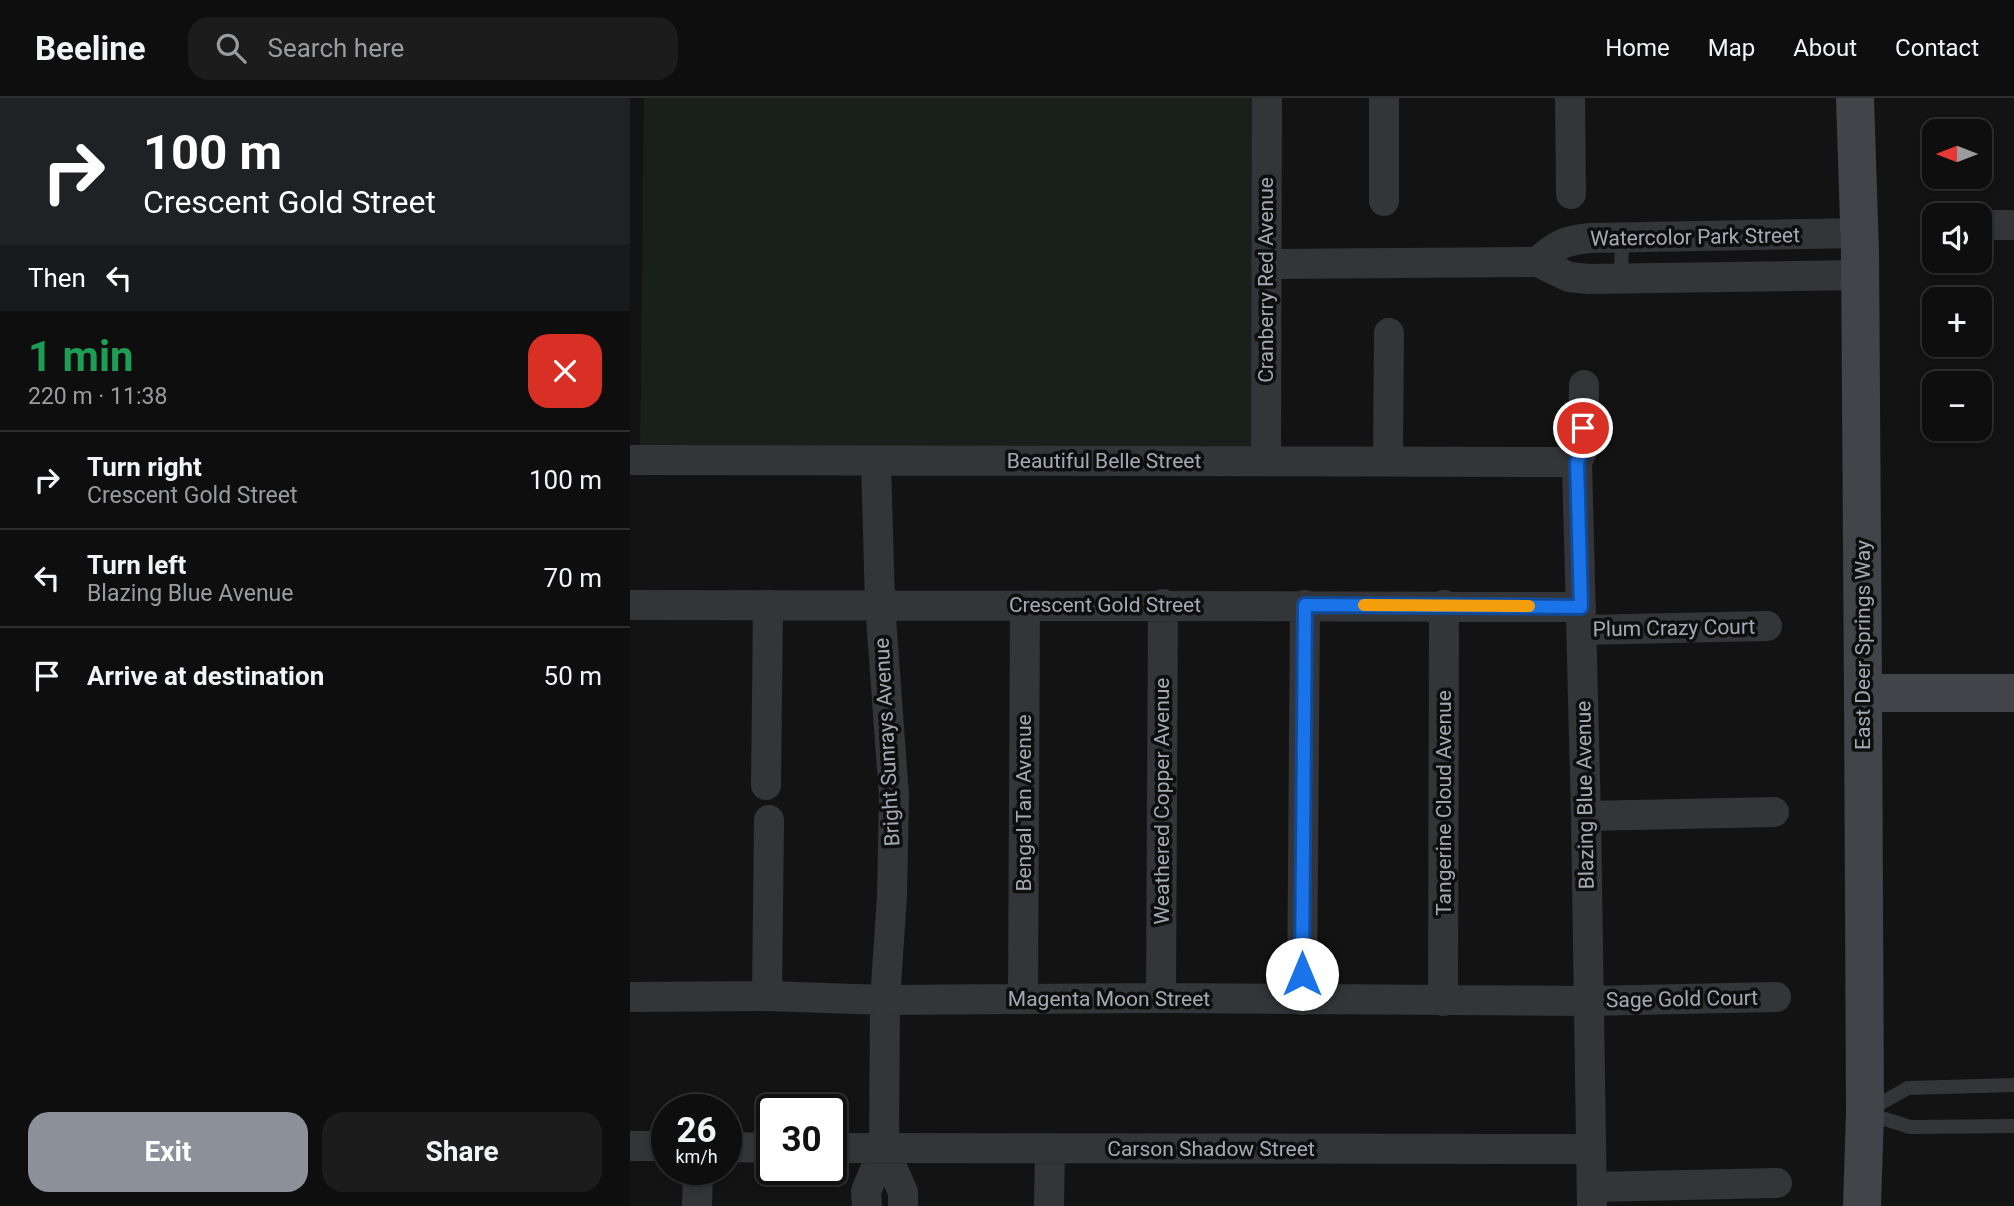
<!DOCTYPE html>
<html lang="en">
<head>
<meta charset="utf-8">
<style>
	:root { --surface:#0e0e0f; --page:#1c1c1d; --text:#f1f3f6; --muted:#9b9c9e; --line:#2e2e2f; --accent:#8c9099 }
	body { margin:0; font-family:Roboto,sans-serif; background:var(--page); color:var(--text); height:100vh; display:flex; flex-direction:column; font-size:26px; white-space:nowrap }
	* { box-sizing:border-box; margin:0 }
	p { font-size:23px; color:var(--muted) }
	.icon { flex:none; width:38px; height:38px; fill:none; stroke:currentColor; stroke-width:2; stroke-linecap:round; stroke-linejoin:round }
	.map { position:relative; flex:1; overflow:hidden }
	.side { display:flex; flex-direction:column; background:var(--surface); width:630px }
	.side>* { flex:none }
	.banner { background:#202124; color:#fff; overflow:hidden }
	.needle { width:46px; rotate:270deg }
	.buttons { position:absolute; left:1292px; top:21px; display:grid; gap:14px }
	.buttons a { display:grid; place-items:center; width:70px; height:70px; border-radius:14px; background:var(--surface); box-shadow:0 4px 10px #0003,0 0 0 2px var(--line); font-size:35px }
	.speed { position:absolute; left:21px; top:996px; display:flex; gap:14px; font-size:35px; font-weight:700; text-align:center }
	.speed>* { display:grid; place-content:center; width:91px; height:91px; border-radius:50%; background:var(--surface); box-shadow:0 4px 10px #0003,0 0 0 2px var(--line); line-height:1 }
	.speed small { font-size:18px; font-weight:400 }
	.speed .limit { border:4px solid #111; border-radius:10px; background:#fff; color:#111 }
	.pin { position:absolute; display:grid; place-items:center; width:60px; height:60px; color:#fff; margin:-30px; border:4px solid #fff; border-radius:50%; box-shadow:0 2px 7px #0007 }
	.me { position:absolute; width:77px; margin:-38px; rotate:0deg; stroke-linejoin:round; filter:drop-shadow(0 0 5px #0008) }
	.turn { display:flex; align-items:center; gap:24px; height:147px; padding:0 28px; font-size:32px }
	.turn .icon { width:91px; height:91px; stroke-width:2.5 }
	.turn b { display:block; font-size:49px; line-height:60px }
	.then { display:flex; align-items:center; height:66px; padding:0 28px; background:#0003; gap:14px; font-size:26px }
	.round { display:grid; place-items:center; flex:none; width:74px; height:74px; border-radius:21px; background:var(--page) }
	.overview { display:flex; align-items:center; justify-content:space-between; height:119px; padding:0 28px }
	h1 { font-size:42px; font-weight:700; line-height:52px; color:#1e9e55 }
	.primary-button { display:flex; gap:14px; margin-top:auto; padding:14px 28px }
	.primary-button a { flex:1; height:80px; border-radius:21px; background:var(--accent); color:#fff; font-size:28px; font-weight:700; line-height:80px; text-align:center }
	.primary-button a+a { background:var(--page); color:var(--text) }
	ul { padding:0; list-style:none }
	li { display:flex; align-items:center; gap:21px; height:98px; padding:0 28px; border-top:2px solid var(--line) }
	li div { flex:1 }
	li b { display:block; font-size:26px }
	li em { font-style:normal }
	header { display:flex; align-items:center; gap:42px; box-sizing:border-box; height:98px; padding:0 35px; background:var(--surface); border-bottom:2px solid var(--line) }
	header strong { font-size:33px }
	nav { display:flex; gap:38px; margin-inline-start:auto; font-size:24px }
	.search { width:490px; height:63px; background:var(--page); display:flex; align-items:center; gap:18px; box-sizing:border-box; padding:0 24px; border-radius:21px; color:var(--muted); font-size:26px }
	main { display:flex; flex:1; min-height:0 }
	.map>svg:first-child { display:block }
	.green { fill:#191f1a }
	.lines { fill:none; stroke-linecap:round; stroke-linejoin:round }
	.lane { stroke:#343539; stroke-width:14 }
	.street { stroke:#343539; stroke-width:30 }
	.secondary { stroke:#424449; stroke-width:38 }
	.route-casing { stroke:#114b97; stroke-width:18 }
	.route { stroke:#1a73e8; stroke-width:12 }
	.slow { stroke:#f59e0b; stroke-width:12 }
	.labels { text-anchor:middle; dominant-baseline:central; stroke-width:7; stroke-linejoin:round; paint-order:stroke }
	.street-label { font-size:21px; fill:#a4aab5; stroke:#0e0e0f }
</style>
</head>
<body>
<header>
<strong>Beeline</strong>
<div class="search"><svg class="icon" aria-label="search" viewBox="0 0 24 24"><circle cx="10" cy="10" r="6"/><path d="M15 15l6 6"/></svg>Search here</div>
<nav><a>Home</a><a>Map</a><a>About</a><a>Contact</a></nav>
</header>
<main>
<section class="side">
<div class="banner">
<div class="turn"><svg class="icon" aria-label="right" viewBox="0 0 24 24"><path d="M7 20v-9h11M14 6l5 5-5 5"/></svg><div><b>100 m</b>Crescent Gold Street</div></div>
<div class="then">Then<svg class="icon" aria-label="left" viewBox="0 0 24 24"><path d="M17 20v-9H6M10 6l-5 5 5 5"/></svg></div>
</div>
<div class="overview"><div><h1>1 min</h1><p>220 m · 11:38</p></div><a class="round" style="background:#d93025;color:#fff"><svg class="icon" aria-label="close" viewBox="0 0 24 24"><path d="M6 6l12 12M18 6L6 18"/></svg></a></div>
<ul>
<li><svg class="icon" aria-label="right" viewBox="0 0 24 24"><path d="M7 20v-9h11M14 6l5 5-5 5"/></svg><div><b>Turn right</b><p>Crescent Gold Street</p></div><em>100 m</em></li>
<li><svg class="icon" aria-label="left" viewBox="0 0 24 24"><path d="M17 20v-9H6M10 6l-5 5 5 5"/></svg><div><b>Turn left</b><p>Blazing Blue Avenue</p></div><em>70 m</em></li>
<li><svg class="icon" aria-label="arrive" viewBox="0 0 24 24"><path d="M6 21V4h12l-3 4 3 4H6"/></svg><div><b>Arrive at destination</b></div><em>50 m</em></li>
</ul>
<div class="primary-button"><a>Exit</a><a>Share</a></div>
</section>
<div class="map">
<svg width="1384" height="1108" viewBox="0 0 1384 1108">
	<rect width="100%" height="100%" fill="#131314"/>
	<path class="green" d="M14,0h612v355l-616,-3z"/>
	<g class="lines">
		<path class="lane" d="M991,181l1,-42
			M1237,1013l41,-23 106,-3
			M1236,1015l44,14 104,-1"/>
		<path class="street" d="M940,0l1,96
			M754,103v-103
			M1349,127h35
			M908,164c16,-17 29,-22 52,-24l269,-5
			M636,166l272,-2 31,15 20,2 271,-4
			M954,287l-1,64 -6,13 9,354 6,390
			M0,362l947,2
			M758,362l1,-127
			M636,363l1,-363
			M0,507l951,2
			M952,532l185,-4
			M136,687l2,-180
			M956,718l188,-4
			M137,898l2,-176
			M0,899l137,-1 118,4 276,-2 427,3 188,-4
			M531,900l2,-394
			M393,901l2,-393
			M672,902l3,-395
			M813,903l1,-396
			M0,1048h37
			M96,1049l46,1
			M201,1050l759,1
			M254,1051l19,43v14
			M962,1089l185,-4
			M67,1108l1,-37
			M237,1108l-1,-15 18,-42 1,-149 7,-104 2,-100 -14,-192 -4,-143
			M419,1108l1,-56"/>
		<path class="secondary" d="M1225,0l5,154 3,441 2,420 -3,93
			M1233,595h151"/>
	</g>
	<g class="lines">
		<g class="route-casing">
			<path id="route" d="M672,876l3,-369 276,2 -4,-145 6,-13v-21"/>
		</g>
		<use href="#route" class="route"/>
		<path class="slow" d="M734,507l165,1"/>
	</g>
	<g class="labels">
		<g class="street-label">
			<text transform="translate(1065 139) rotate(-1)">Watercolor Park Street</text>
			<text transform="translate(636 182) rotate(-90)">Cranberry Red Avenue</text>
			<text x="474" y="363">Beautiful Belle Street</text>
			<text x="475" y="507">Crescent Gold Street</text>
			<text transform="translate(1044 530) rotate(-1)">Plum Crazy Court</text>
			<text transform="translate(1233 547) rotate(-90)">East Deer Springs Way</text>
			<text transform="translate(257 644) rotate(-93)">Bright Sunrays Avenue</text>
			<text transform="translate(955 697) rotate(-91)">Blazing Blue Avenue</text>
			<text transform="translate(532 703) rotate(-90)">Weathered Copper Avenue</text>
			<text transform="translate(394 705) rotate(-90)">Bengal Tan Avenue</text>
			<text transform="translate(814 705) rotate(-90)">Tangerine Cloud Avenue</text>
			<text x="479" y="901">Magenta Moon Street</text>
			<text transform="translate(1052 901) rotate(-1)">Sage Gold Court</text>
			<text x="581" y="1051">Carson Shadow Street</text>
		</g>
	</g>
</svg>
<div class="buttons">
<a><svg class="needle" viewBox="-14 -14 28 28"><path d="M0-13l5 13h-10z" fill="#e53935"/><path d="M0 13l5-13h-10z" fill="#9b9c9e"/></svg></a>
<a><svg class="icon" aria-label="sound" viewBox="0 0 24 24"><path d="M4 9h4l5-4v14l-5-4H4zM17 9q2 3 0 6"/></svg></a>
<a>+</a>
<a>−</a>
</div>
<div class="speed"><div>26<small>km/h</small></div><div class="limit">30</div></div>
<div class="pin" style="left:953px;top:330px;background:#d93025"><svg class="icon" aria-label="arrive" viewBox="0 0 24 24"><path d="M6 21V4h12l-3 4 3 4H6"/></svg></div>
<svg class="me" style="left:672px;top:876px" viewBox="-20 -20 40 40"><circle r="19" fill="#fff"/><path d="M0-13L10 11 0 6-10 11z" fill="#1a73e8"/></svg>
</div>
</main>
</body>
</html>
